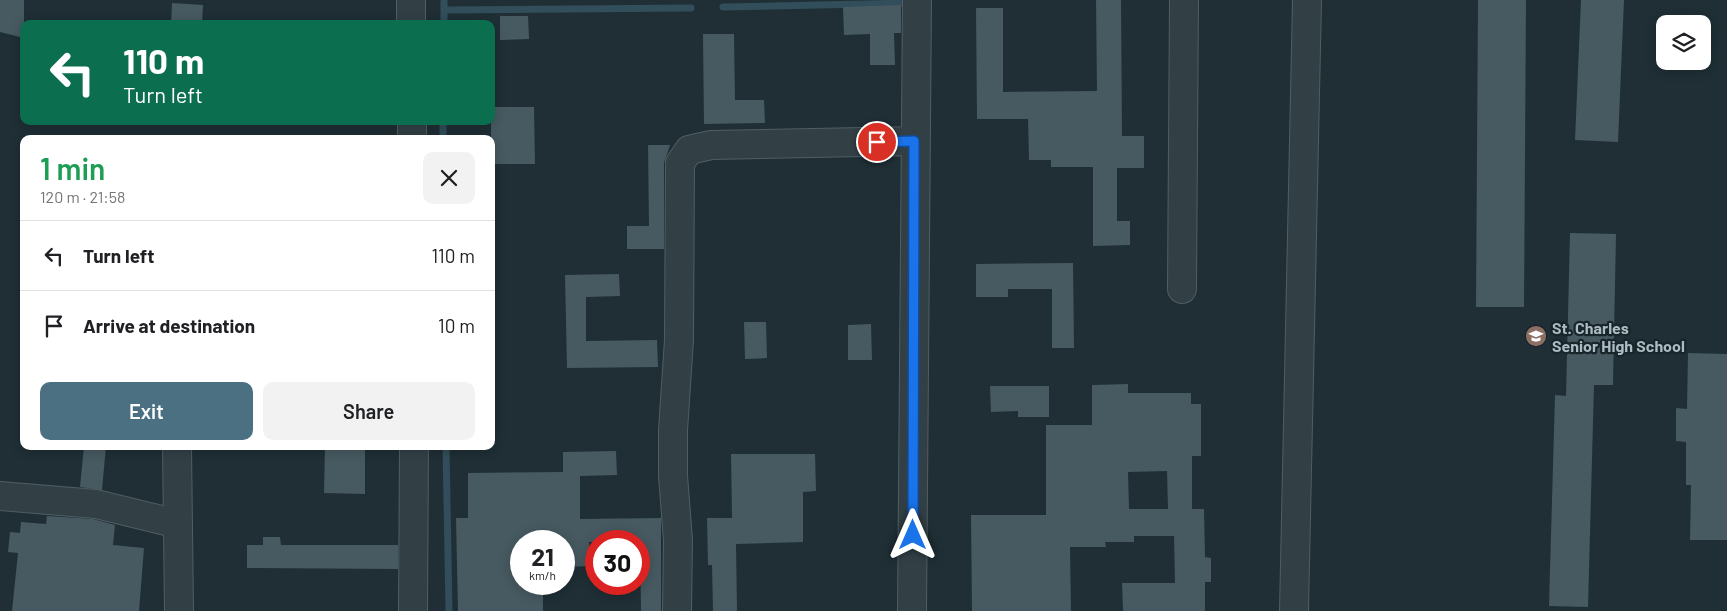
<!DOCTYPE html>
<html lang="en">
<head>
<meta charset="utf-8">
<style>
	:root { --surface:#fff; --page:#f2f2f2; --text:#202124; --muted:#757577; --line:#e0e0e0; --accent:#4a7082 }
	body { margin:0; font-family:Barlow,sans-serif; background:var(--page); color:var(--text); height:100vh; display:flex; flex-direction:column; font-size:19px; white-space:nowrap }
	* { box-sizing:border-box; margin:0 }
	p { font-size:16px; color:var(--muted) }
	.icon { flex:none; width:28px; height:28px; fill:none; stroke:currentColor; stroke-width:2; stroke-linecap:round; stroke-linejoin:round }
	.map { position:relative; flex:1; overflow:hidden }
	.panel { position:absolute; left:20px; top:135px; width:475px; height:315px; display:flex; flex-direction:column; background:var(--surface); border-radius:10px; box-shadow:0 2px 12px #0003 }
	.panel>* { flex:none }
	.guide { position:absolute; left:20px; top:20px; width:475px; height:105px; border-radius:10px; box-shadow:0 2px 12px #0003; background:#0b6e4f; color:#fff; overflow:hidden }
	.fabs { position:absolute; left:1656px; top:15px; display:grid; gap:10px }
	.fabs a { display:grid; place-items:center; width:55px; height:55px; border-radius:10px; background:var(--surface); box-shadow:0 2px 12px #0003; font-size:25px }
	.speed { position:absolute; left:510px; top:530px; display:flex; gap:10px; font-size:25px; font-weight:700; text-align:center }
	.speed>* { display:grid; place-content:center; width:65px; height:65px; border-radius:50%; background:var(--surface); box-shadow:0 2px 12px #0003; line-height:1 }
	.speed small { font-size:12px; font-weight:400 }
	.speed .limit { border:8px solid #d22; background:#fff; color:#111 }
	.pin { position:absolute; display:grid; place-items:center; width:42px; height:42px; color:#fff; margin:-21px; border:2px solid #fff; border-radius:50%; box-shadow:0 1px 5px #0007 }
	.me { position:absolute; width:55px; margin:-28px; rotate:0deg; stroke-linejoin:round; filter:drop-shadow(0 0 4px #0008) }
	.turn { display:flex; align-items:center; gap:18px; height:105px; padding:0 20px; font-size:22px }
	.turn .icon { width:65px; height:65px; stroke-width:2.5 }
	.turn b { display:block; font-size:35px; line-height:42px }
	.round { display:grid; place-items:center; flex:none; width:52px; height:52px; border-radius:10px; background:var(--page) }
	.summary { display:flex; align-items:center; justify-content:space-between; height:85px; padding:0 20px }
	h1 { font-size:30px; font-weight:600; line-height:38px; color:#1e9e55 }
	.primary-button { display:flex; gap:10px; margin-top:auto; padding:10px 20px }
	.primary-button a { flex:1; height:58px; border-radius:10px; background:var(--accent); color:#fff; font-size:20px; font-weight:600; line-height:58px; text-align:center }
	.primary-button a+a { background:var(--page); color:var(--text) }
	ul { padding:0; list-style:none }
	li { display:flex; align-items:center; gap:15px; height:70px; padding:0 20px; border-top:1px solid var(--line) }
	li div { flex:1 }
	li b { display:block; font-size:19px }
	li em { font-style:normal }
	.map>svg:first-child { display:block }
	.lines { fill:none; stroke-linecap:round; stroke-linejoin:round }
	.stream { stroke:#314e5a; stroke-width:7 }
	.building { fill:#475a61; fill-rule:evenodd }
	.minor-casing { stroke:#505e64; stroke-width:30 }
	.minor { stroke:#324046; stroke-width:28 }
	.route-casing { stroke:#114b97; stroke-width:12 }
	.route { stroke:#1a73e8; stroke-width:9 }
	.labels { text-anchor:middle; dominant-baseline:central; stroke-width:4.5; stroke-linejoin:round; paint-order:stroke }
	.poi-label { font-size:16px; font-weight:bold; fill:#acbcc3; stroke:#18252a; text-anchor:start }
</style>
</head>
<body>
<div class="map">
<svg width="1727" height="611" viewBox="0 0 1727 611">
	<rect width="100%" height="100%" fill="#1f2f35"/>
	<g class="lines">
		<path class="stream" d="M723,7l188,-4
			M444,10l247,-2
			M444,24v-24
			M443,139v-18
			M446,446l3,165"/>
	</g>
	<path class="building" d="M0,0h24v38l-24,-6z
		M1096,0h25l1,136h22v32h-27v53h13v24l-37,1v-79h-42v-7h-22l-1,-41h-51l-1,-111h27v84l94,-1z
		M1478,0h48l-2,307h-48z
		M1581,0h43l-6,142 -43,-2z
		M172,3l31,2 -1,19h-31z
		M901,5v28h-7l1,32h-25v-31l-26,1 -1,-28z
		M500,16h28l1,23 -29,1z
		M703,34h31l1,66h29l1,23 -61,1z
		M491,107h43l1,57h-44z
		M648,145h22l-6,18v86h-37v-23h22z
		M1570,233l46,1 -3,151h-19l-6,222 -39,-1 6,-211 11,1z
		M1073,263l1,85h-22v-59h-44v8h-32v-33z
		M619,274l1,22 -34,1v44l71,-1 1,27 -91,1 -2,-93z
		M744,322h22l1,36 -22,1z
		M871,324l1,36h-24v-35z
		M1688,353l39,1v186h-37l1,-55h-5v-43l-10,-1v-33l11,1z
		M1128,384v9h63v11h10v52h-9v53h12l1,48 6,1v24h-6v29h-82l-1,-28h53l-1,-47h-40v6h-29l1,5h-36l1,64h-99l-1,-96h75v-90h46v-40zM1167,471l1,38h-39l-1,-37z
		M990,386h59v31h-31v-6l-27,1z
		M84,446h22l-4,44 -22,-3z
		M325,446h40v48l-41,-1z
		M616,451l1,24 -37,1v43l81,-1v93h-20l-1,-70 -51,1 1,24 -25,1v-28l-44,2v43h22v27h-85l-2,-93h12v-45l95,-1v-20z
		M731,454h84l1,37 -13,1v50l-67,2 1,67h-24l-1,-46h-4l-1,-47h25z
		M47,516l46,3 22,6 -2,20 31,3 -5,63h-127l6,-58 -10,-1 2,-20 10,1 1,-11 25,2z
		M263,537h17l1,8h117v24l-151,-1v-23h16z"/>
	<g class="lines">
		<g class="minor-casing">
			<path id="minor" d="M411,0v24
				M412,121v18
				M1182,289l2,-289
				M177,446l2,165
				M0,496l96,8 82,20
				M413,611l1,-165
				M677,611l1,-71 -5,-64v-46l6,-90 1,-177 9,-13 22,-5 203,-4
				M912,611l5,-611
				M1294,611l13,-611"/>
		</g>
		<use href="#minor" class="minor"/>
	</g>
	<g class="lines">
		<g class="route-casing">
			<path id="route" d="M877,142l37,-1 -1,394"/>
		</g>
		<use href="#route" class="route"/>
	</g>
	<defs>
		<g id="school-disc" transform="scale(1.125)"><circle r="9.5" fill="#8d6e63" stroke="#18252a"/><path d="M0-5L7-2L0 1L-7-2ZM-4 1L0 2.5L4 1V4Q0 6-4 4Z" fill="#fff"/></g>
	</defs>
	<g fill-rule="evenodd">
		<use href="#school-disc" x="1536" y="336"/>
	</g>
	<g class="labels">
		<g class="poi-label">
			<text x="1552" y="327">St. Charles<tspan x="1552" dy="18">Senior High School</tspan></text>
		</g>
	</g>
</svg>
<div class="fabs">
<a><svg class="icon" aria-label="layers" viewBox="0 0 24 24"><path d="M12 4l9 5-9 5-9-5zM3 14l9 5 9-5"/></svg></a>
</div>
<div class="speed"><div>21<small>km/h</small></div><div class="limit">30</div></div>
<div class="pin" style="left:877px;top:142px;background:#d93025"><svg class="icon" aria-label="arrive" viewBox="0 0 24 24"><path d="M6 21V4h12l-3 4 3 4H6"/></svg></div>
<svg class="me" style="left:913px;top:535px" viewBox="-20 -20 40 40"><path d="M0-17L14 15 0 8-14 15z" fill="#1a73e8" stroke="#fff" stroke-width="4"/></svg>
<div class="guide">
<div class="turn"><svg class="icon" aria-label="left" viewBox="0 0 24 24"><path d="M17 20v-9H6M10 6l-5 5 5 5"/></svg><div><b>110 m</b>Turn left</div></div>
</div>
<section class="panel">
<div class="summary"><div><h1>1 min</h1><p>120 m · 21:58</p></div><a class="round"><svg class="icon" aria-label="close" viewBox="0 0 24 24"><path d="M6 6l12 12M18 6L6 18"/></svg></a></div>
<ul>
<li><svg class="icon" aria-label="left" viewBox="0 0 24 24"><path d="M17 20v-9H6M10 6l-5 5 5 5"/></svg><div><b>Turn left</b></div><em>110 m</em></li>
<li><svg class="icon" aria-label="arrive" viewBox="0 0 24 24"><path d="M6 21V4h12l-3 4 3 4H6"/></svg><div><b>Arrive at destination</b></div><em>10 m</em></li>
</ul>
<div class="primary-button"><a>Exit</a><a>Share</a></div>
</section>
</div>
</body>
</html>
